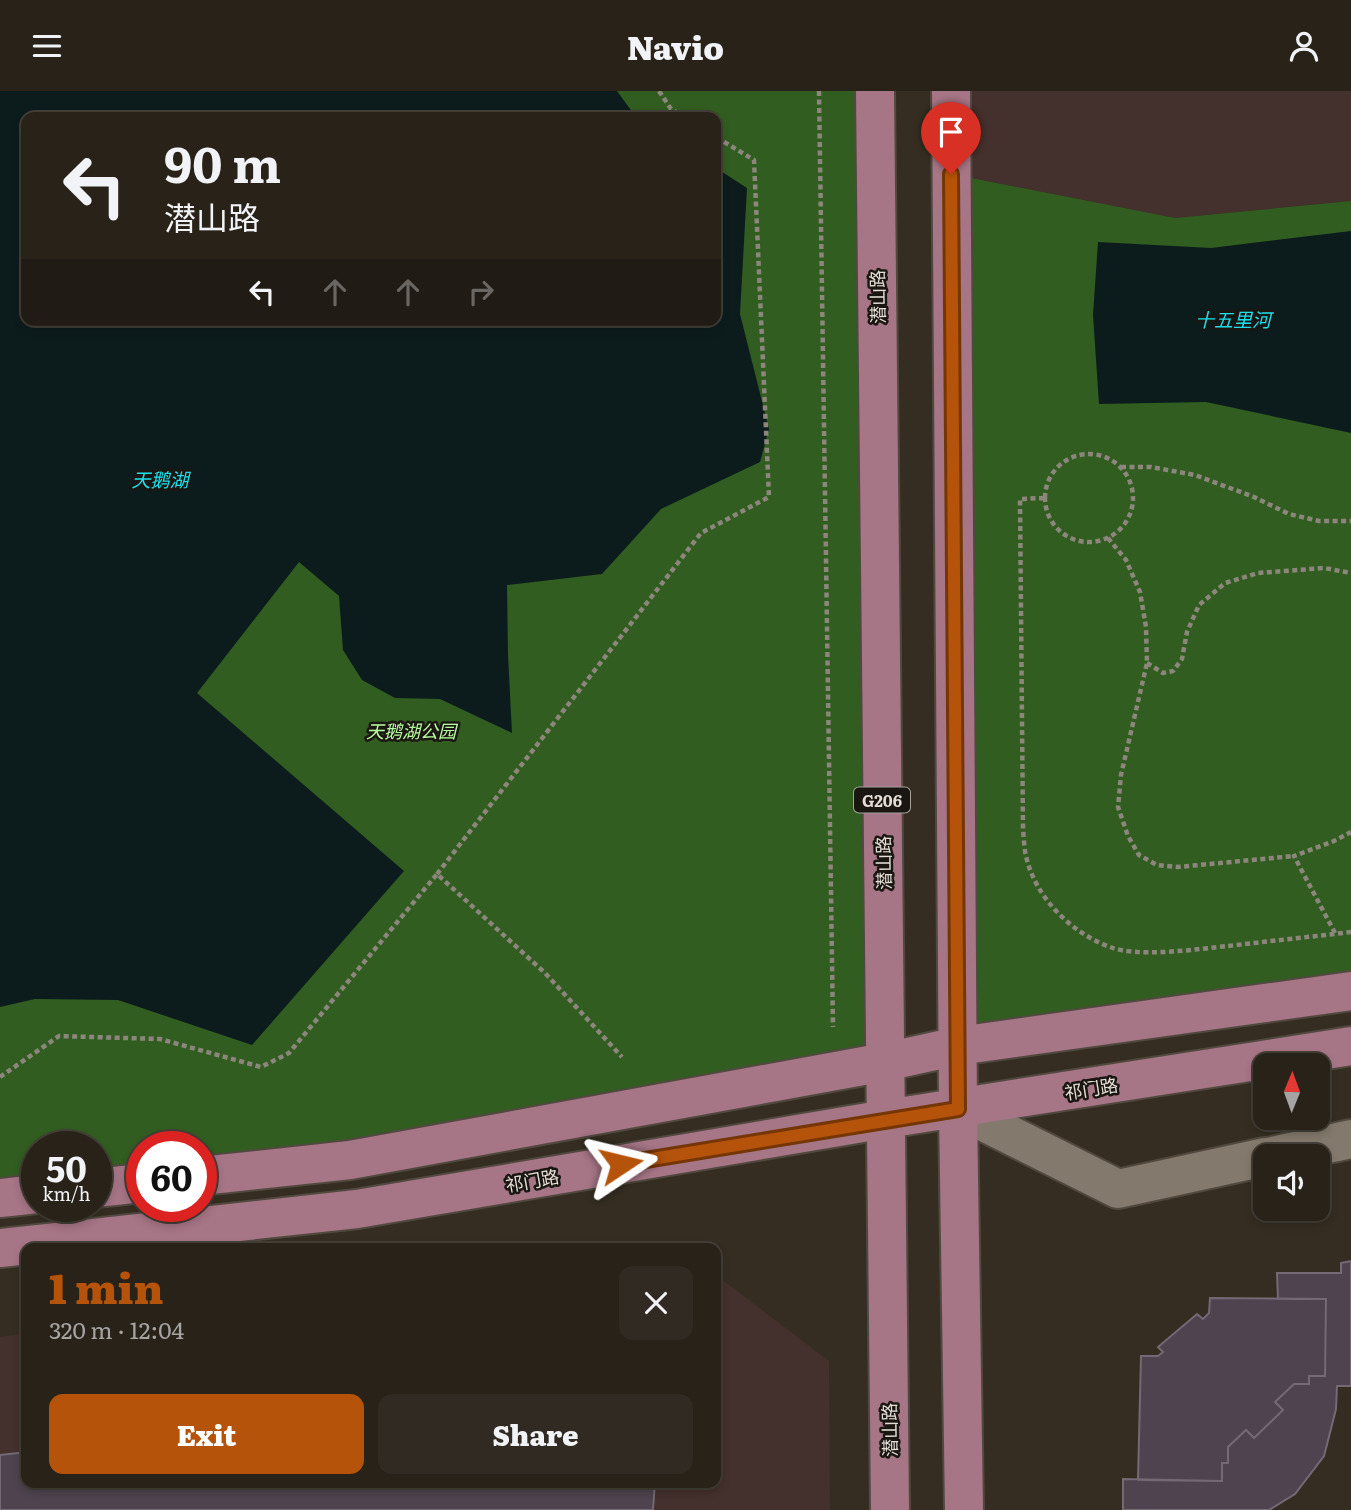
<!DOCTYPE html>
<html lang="en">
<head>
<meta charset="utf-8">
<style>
	:root { --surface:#282219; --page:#302a22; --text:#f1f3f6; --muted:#a5a4a2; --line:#443f38; --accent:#b45309 }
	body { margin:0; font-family:Literata,"Noto Sans SC",serif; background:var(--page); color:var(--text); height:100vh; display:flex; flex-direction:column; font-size:26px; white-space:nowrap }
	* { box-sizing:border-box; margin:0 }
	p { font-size:23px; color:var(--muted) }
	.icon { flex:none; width:38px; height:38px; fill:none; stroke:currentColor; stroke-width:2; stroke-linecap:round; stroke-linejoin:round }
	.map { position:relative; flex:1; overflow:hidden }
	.drawer { position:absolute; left:21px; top:1152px; width:700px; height:245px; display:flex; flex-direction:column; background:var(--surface); border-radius:14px; box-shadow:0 4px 10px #0003,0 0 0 2px var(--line) }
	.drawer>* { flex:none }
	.banner { position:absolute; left:21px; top:21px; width:700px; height:214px; border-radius:14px; box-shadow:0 4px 10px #0003,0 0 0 2px var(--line); background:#282219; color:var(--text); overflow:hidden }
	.needle { width:46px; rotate:1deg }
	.fabs { position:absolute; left:1253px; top:962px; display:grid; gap:14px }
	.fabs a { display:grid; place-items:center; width:77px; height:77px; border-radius:14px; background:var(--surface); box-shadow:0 4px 10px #0003,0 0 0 2px var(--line); font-size:35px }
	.speed { position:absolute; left:21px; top:1040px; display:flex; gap:14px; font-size:35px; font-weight:700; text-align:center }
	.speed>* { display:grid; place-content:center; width:91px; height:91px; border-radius:50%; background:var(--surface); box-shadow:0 4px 10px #0003,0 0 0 2px var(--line); line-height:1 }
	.speed small { font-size:18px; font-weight:400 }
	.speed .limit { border:10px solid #d22; background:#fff; color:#111 }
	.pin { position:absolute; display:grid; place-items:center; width:60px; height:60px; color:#fff; margin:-72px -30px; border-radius:50% 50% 50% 0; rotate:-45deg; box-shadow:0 0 7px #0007 }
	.pin .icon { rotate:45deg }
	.me { position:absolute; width:77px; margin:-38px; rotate:80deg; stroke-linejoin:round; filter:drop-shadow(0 0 5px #0008) }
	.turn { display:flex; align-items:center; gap:24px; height:147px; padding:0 28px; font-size:32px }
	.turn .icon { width:91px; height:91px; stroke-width:2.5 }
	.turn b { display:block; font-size:49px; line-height:60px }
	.lanes { display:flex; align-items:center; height:66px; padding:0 28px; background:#0003; justify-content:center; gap:35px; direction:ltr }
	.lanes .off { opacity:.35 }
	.round { display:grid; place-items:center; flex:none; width:74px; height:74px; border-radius:14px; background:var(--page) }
	.summary { display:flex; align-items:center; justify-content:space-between; height:119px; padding:0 28px }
	h1 { font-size:42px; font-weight:800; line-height:52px; color:var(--accent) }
	.primary-button { display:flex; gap:14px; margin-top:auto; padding:14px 28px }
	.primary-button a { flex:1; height:80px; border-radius:14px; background:var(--accent); color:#fff; font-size:28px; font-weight:800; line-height:80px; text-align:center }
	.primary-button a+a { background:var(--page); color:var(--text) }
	header { display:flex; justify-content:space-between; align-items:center; height:91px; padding:0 28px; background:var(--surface); font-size:32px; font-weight:800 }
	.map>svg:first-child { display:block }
	.commercial { fill:#44302c }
	.green { fill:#315d20; fill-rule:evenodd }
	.water { fill:#0c1c1d }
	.building { fill:#4e434e; stroke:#746975; stroke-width:2 }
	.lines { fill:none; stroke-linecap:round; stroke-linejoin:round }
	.minor-casing { stroke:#51493f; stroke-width:42 }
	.major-casing { stroke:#51493f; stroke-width:42 }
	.path { stroke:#8d867d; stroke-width:4.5; stroke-dasharray:5 3.5; stroke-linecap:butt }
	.minor { stroke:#83796c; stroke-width:38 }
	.major { stroke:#a67586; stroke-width:38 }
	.route-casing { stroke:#753606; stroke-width:18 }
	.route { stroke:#b45309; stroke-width:12 }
	.labels { text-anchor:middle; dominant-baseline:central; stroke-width:5; stroke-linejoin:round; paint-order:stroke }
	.shield { fill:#1a1611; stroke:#a7a29c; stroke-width:2 }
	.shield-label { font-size:16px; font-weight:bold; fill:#e4ded7 }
	.street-label { font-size:18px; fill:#e4ded7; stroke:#1a1611 }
	.park-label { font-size:18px; font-style:italic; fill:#b6fa9f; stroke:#1a1611 }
	.water-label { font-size:19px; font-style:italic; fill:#19e0eb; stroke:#1a1611 }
</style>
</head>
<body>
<header><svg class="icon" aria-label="menu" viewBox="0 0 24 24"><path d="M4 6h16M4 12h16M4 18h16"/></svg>Navio<svg class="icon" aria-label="person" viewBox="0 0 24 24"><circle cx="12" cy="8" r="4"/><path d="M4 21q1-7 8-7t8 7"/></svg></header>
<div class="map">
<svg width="1351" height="1419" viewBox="0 0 1351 1419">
	<rect width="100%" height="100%" fill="#352d21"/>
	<path class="commercial" d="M951,0h400v110l-176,17 -224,-44z
		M716,1184l113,86 1,149h-830v-173l26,-4v149h690z"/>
	<path class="green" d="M0,0h875l10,971 -684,114v-30h-59v37l-46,5v-42h-59v48l-37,4zM26,26h690v203h-690z
		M951,83l224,44 176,-17v790l-393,55z"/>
	<path class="water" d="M0,0h617l19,26h-610v203h690v-152l31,20 -7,126 29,115 -9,33 -99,47 -59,65 -95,11 1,70 4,78 -72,-34 -45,-1 -33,-18 -19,-30 -4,-54 -40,-34 -102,131 207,178 -152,174 -134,-45 -83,-1 -35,8z
		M1351,140v202l-145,-31 -107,2 -6,-89 5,-73 113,6z"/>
	<path class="building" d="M1351,1170v125h-14l-1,23 -12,47 -29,38 -26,16h-146v-31l99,2v-18h6v-16l18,-17 8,8 29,-28 -8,-8 19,-18h15v-8h16l1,-77h-48l-1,-26h64v-10z
		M1210,1207l116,1 -1,77h-16v8h-15l-19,18 8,8 -29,28 -8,-8 -18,17v16h-6v18l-84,-1 3,-124h17l5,-4 -5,-5 39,-33 6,5 6,-6z
		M26,1361v30h629l-2,28h-653v-55z"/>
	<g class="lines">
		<g class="minor-casing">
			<path id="minor" d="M958,1018l160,80 147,-32
				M1268,1066l83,-18"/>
		</g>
		<g class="major-casing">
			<path id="major" d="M875,0l15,1419
				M951,0l7,1018 6,401
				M201,1085l149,-16 535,-98 73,-16 393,-55
				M96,1097l46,-5
				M0,1107l37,-4
				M0,1157l357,-39 529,-90 465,-73"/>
		</g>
		<path class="path" d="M659,0l12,18 13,8
			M819,0l14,936
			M1045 407a44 44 0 1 1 88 0a44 44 0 1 1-88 0Z
			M1121,376h30l44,8 59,22 35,17 30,7h32
			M1044,407l-24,1 3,330c1,9 1,19 3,27 9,41 45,77 84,91 28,11 87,2 118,-1 41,-5 82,-9 123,-14
			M1108,447l18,22 14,32 6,35 1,36 -26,112 -3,32 10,29 11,19 18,10 21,2 116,-11
			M1147,572l16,10 10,-2 9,-12 5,-27 12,-27 26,-22 33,-10 66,-5 27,5
			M437,783l264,-341 68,-36 -15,-337 -38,-23
			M1335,842l-41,-77 40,-15 17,-9
			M0,986l59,-41 101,3 101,28 28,-14 148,-179 108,99 77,84"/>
		<use href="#minor" class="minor"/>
		<use href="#major" class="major"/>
	</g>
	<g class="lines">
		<g class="route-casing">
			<path id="route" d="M621,1073l337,-55 -7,-935"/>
		</g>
		<use href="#route" class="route"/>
	</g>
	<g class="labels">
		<rect class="shield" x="854" y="696.5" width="56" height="25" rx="5"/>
		<g class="shield-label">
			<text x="882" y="709">G206</text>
		</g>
		<g class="street-label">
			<text transform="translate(877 206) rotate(-91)">潜山路</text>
			<text transform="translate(883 772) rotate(-91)">潜山路</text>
			<text transform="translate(1091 997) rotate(-9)">祁门路</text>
			<text transform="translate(532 1089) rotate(-10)">祁门路</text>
			<text transform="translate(889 1339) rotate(-91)">潜山路</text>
		</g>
		<g class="park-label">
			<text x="411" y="639">天鹅湖公园</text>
		</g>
		<g class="water-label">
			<text x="1233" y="228">十五里河</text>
			<text x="160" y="388">天鹅湖</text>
		</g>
	</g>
</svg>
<div class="fabs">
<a><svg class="needle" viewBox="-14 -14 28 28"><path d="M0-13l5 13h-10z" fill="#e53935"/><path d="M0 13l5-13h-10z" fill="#a5a4a2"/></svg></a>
<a><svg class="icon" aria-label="sound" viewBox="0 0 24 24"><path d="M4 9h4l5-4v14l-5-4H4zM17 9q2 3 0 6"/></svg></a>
</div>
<div class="speed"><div>50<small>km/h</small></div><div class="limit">60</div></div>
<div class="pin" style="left:951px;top:83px;background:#d93025"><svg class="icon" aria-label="arrive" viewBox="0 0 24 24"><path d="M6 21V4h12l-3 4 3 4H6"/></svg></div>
<svg class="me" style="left:621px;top:1073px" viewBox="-20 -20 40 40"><path d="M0-17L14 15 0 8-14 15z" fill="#b45309" stroke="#fff" stroke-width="4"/></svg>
<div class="banner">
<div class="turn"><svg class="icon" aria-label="left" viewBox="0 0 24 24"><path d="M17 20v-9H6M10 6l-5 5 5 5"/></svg><div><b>90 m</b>潜山路</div></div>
<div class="lanes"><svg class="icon" aria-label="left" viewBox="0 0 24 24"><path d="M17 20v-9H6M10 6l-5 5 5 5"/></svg><svg class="icon off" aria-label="ahead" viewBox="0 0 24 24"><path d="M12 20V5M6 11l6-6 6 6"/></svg><svg class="icon off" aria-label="ahead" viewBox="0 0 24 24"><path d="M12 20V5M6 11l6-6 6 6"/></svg><svg class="icon off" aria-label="right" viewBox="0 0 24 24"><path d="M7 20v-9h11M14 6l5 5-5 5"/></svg></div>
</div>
<section class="drawer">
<div class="summary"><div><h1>1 min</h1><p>320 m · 12:04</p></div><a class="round"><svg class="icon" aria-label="close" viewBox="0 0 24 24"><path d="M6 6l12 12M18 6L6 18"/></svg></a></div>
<div class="primary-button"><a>Exit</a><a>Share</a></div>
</section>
</div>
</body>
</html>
